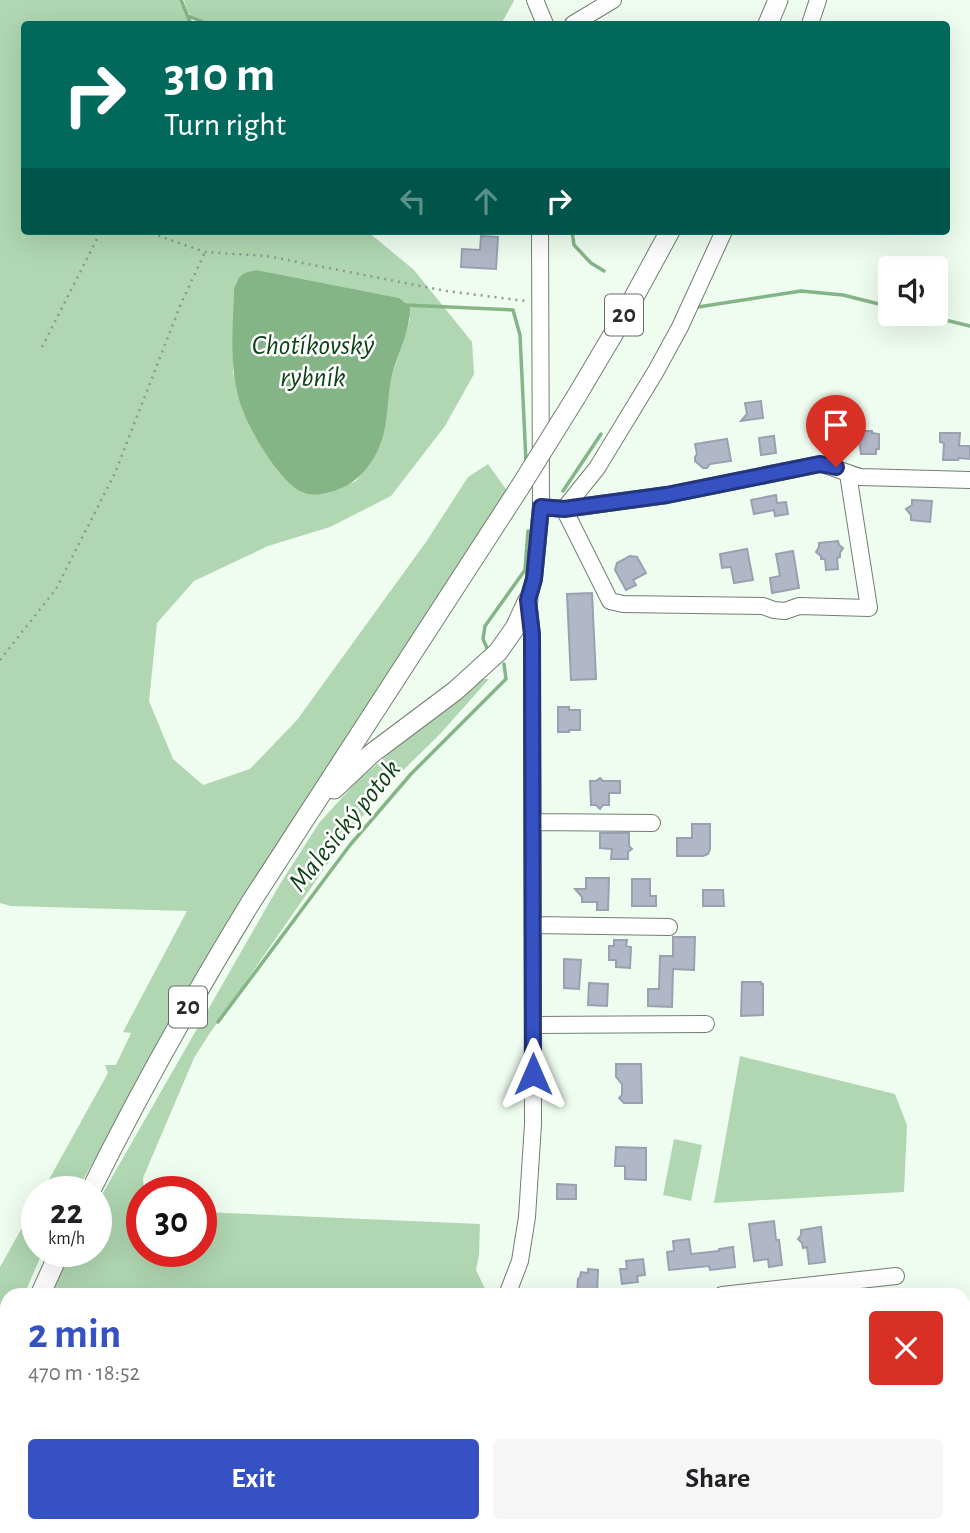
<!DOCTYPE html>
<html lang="en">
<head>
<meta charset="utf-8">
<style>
	:root { --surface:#fff; --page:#f6f6f6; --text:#202124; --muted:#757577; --accent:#3551c2 }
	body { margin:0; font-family:"Alegreya Sans",sans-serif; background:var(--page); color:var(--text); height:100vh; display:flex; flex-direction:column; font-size:26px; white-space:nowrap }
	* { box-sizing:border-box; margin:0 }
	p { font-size:23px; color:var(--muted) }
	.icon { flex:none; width:38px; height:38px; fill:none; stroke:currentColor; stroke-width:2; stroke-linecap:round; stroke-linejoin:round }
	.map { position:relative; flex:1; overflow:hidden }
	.sheet { position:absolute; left:0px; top:1288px; width:971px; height:245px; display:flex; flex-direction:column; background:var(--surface); border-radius:21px 21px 0 0; box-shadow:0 7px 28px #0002 }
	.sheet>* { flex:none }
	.banner { position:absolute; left:21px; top:21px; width:929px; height:214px; border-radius:7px; box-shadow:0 7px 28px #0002; background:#00695c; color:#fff; overflow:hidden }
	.fabs { position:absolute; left:878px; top:256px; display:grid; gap:14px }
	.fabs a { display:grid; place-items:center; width:70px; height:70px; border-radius:7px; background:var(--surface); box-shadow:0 7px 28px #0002; font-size:35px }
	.speed { position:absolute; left:21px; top:1176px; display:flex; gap:14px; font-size:35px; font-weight:700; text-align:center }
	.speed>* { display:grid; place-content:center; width:91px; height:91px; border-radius:50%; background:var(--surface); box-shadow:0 7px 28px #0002; line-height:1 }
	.speed small { font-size:18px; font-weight:400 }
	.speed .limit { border:10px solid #d22; background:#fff; color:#111 }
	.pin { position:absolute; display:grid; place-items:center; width:60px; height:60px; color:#fff; margin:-72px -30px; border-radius:50% 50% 50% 0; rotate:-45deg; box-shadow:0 0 7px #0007 }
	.pin .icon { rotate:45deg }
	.me { position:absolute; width:77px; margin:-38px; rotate:0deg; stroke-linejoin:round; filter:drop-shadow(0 0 5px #0008) }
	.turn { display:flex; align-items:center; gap:24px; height:147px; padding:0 28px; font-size:32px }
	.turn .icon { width:91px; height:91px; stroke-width:2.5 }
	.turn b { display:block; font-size:49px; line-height:60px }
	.lanes { display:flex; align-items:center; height:66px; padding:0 28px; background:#0003; justify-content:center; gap:35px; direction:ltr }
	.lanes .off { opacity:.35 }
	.round { display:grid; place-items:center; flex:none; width:74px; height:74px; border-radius:7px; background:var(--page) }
	.headline { display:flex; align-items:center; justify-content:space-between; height:119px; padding:0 28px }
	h1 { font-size:42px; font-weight:600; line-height:52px; color:var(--accent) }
	.action { display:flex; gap:14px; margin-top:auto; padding:14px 28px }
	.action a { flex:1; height:80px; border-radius:7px; background:var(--accent); color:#fff; font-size:28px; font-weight:600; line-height:80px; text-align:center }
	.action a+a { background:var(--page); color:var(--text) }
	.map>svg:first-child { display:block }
	.green { fill:#b0d7b1; fill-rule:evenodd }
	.water { fill:#85b587 }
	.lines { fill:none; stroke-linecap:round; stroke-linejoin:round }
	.stream { stroke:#85b587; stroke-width:3.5 }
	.building { fill:#b1b7c7; stroke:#9aa0af; stroke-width:2 }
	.minor-casing { stroke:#727e72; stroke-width:18 }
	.major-casing { stroke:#727e72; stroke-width:21 }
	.path { stroke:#8e988f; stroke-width:2.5; stroke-dasharray:2 5; stroke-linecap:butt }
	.minor { stroke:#fff; stroke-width:16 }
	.major { stroke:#fff; stroke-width:19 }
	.major-bridge-casing { stroke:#727e72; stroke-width:21; stroke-linecap:butt }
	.major-bridge { stroke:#fff; stroke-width:19 }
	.route-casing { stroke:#22357e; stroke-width:18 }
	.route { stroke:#3551c2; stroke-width:12 }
	.labels { text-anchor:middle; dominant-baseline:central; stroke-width:5; stroke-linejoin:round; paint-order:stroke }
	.shield { fill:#fff; stroke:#686b68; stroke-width:2 }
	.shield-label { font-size:24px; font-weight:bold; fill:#272c27 }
	.water-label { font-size:28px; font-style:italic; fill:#0e4317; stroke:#fff }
</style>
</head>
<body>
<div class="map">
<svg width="970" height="1533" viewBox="0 0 970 1533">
	<rect width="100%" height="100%" fill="#effdf0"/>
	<path class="green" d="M0,0h179l11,24h-166v207h343l47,39 58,72 2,32 -29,52 -54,70 -61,31 -62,19 -74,35 -37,42 -8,78 24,58 30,26 47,-16 47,-49 129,-178 42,-65 20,-13 20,28 -248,380 -184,320h-34l66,-119 -3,-8h11l15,-32 -8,-1 64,-121 -176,-5 -11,-3zM257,270l141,28 5,3 7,18 -19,60 -10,65 -7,13 -18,24 -17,8 -23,5 -13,-1 -25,-22 -15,-22 -20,-38 -10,-39 1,-83 3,-9z
		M184,0h330v1l-13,23h-296c-14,-4 -17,-10 -21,-24z
		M477,679h12l-49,55 -61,60 -48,65 -123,177 -14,22 -51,120 1,14h-2v59h59v-39l279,12 -1,31 -3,15 12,25h-438l20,-44h26v-46l184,-321 39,-61 39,-43z
		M740,1056l155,38 12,31 -3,67 -190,11z
		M674,1139l28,6 -11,56 -28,-6z
		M37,1201v50h6l-19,44h-17v39l-7,17v-84z
		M7,1396v130h203l-9,7h-201v-121z
		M224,1526h93v1l-6,6h-66z"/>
	<path class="water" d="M257,270l142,28 4,3 7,7c0,25 -14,48 -19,72 -4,21 -3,43 -10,63 -6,17 -21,37 -37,44 -12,5 -29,11 -42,5 -22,-10 -50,-58 -59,-81 -15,-38 -10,-81 -9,-122 5,-15 8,-16 23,-19z"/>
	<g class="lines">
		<path class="stream" d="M181,0l10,24
			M188,16l20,8
			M572,231l2,14 17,18 13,8
			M405,305l108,5 7,25 6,127
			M698,307l103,-16 42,4 48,12
			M917,313l53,13
			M563,491l38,-57
			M487,648l-4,-9 2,-13 40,-56 3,-39
			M218,1022l132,-177 61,-71 95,-95 -2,-15"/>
	</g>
	<path class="building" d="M481,236l17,1 -2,32 -35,-2 1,-18 18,1z
		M761,401l2,17 -22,3 6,-7 -2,-11z
		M861,431h11v2l7,1v15h-3v5h-15l-2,-13 -1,-2v-4z
		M940,433h20l-1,13h11v13l-11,-1 -1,2h-15l1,-17 -4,-1z
		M774,436l2,17 -15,2 -2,-17z
		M727,439l4,22 -21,3 -3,4h-4l-8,-7v-4l2,-3 -2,-10z
		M776,495l1,8 9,-1 2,12 -13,2 -1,-6 -20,4 -3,-14z
		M912,500l20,1 -2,21 -19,-2v-5l-5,-6 6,-4z
		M838,541l1,4 4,3 -3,5v4l-3,1 1,11 -12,1 -1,-11h-4v-3l-5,-4 3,-5v-4z
		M747,549l6,31 -19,3 -3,-16 -9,1 -2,-14z
		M793,551l6,37 -27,5 -2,-15 10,-2 -4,-22z
		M630,556l7,1 9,16 -13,7 3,5 -10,5 -11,-20 2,-7z
		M592,593l4,86 -25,1 -4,-86z
		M558,707h11v3h11v20h-11v2h-11z
		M600,778l3,3h17v12h-11v12h-6l-3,4 -4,-4h-5l-1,-24h6z
		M692,824h18v25l-2,5 -5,2h-26v-18h15z
		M600,833h29v13l3,3 -4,3v7h-17l1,-10 -12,-1z
		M586,878h23l-1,32h-11v-8h-15v-5l-7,-8h11z
		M632,879h18v17h6v10h-24z
		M703,890h20l1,16h-21z
		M673,937h22l-1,33 -21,-1 -1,38 -24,-1v-17h11l1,-33h13z
		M614,940h13l-1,6 5,1 -1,21 -14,-1v-7h-7v-14h5z
		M564,959l17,1 -2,29 -15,-1z
		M742,982h19v2h2v31l-22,1z
		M589,983l19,1 -1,22 -19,-1z
		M616,1064h25l1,39h-18l-5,-5 3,-3v-11l-6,-7z
		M616,1147l30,1v32l-21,-1v-13h-10z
		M557,1184l19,1v14h-19z
		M774,1221l2,19h3l3,25 -13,2 -1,-8 -14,2 -5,-37z
		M821,1227l4,35 -16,2 -2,-17 -4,1 -1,-5 -4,-4 3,-4v-5z
		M689,1239l2,15 28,-3v-2l14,-2 2,20 -25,3 -1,-4 -40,4 -2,-18 7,-1 -1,-10z
		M643,1259l2,16 -8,1 1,6 -16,2 -2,-15h7l-1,-8z
		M588,1269l10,1 -1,25h-20l1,-16 2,-2 1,-5 7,1z"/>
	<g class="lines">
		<g class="minor-casing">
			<path id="minor" d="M535,0l10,24
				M573,24l40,-24
				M810,24l8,-24
				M554,508l10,1 103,-14 153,-31c14,3 26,9 40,13l110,3
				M564,509l46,92 13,3 140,2 11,4 11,1 14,-5 70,2 -21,-134
				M564,509l33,-41 59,-97 24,-44 44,-96
				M533,822l119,1
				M533,925l136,2
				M533,1025l173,-1
				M507,1295l13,-34 7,-44 6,-93 -1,-489 -4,-35 6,-21 7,-72 -1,-276
				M722,1295l174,-19
				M230,1526l5,7
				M584,1526l5,7
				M175,1533l10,-7
				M544,1533l12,-7"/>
		</g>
		<g class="major-casing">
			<path id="major" d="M768,24l10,-24
				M576,397l45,-76 49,-90
				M334,789l37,-35 84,-63 43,-39 17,-24 13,-28
				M90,1192c49,-99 103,-195 161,-290l269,-415
				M40,1295l20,-44
				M0,1383l7,-16"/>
		</g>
		<path class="path" d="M145,231l60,21 62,4 179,35 80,10
			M42,347l59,-116
			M0,660l56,-71 59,-116 65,-167 25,-54"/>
		<use href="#minor" class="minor"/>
		<use href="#major" class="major"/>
		<g class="major-bridge-casing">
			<path id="major-bridge" d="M520,487l56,-90"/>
		</g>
		<use href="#major-bridge" class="major-bridge"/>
	</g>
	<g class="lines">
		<g class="route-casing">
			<path id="route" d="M533,1074l-1,-439 -4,-35 6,-21 7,-72 23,2 103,-14 153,-31 16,3"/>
		</g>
		<use href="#route" class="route"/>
	</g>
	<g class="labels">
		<g class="shield">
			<rect x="605" y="294.5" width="38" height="41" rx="5"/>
			<rect x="169" y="986.5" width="38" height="41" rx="5"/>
		</g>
		<g class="shield-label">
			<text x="624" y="315">20</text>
			<text x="188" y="1007">20</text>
		</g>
		<g class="water-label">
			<text x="313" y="346">Chotíkovský<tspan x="313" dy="32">rybník</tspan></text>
			<text transform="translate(345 826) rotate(-51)">Malesický potok</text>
		</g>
	</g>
</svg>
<div class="fabs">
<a><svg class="icon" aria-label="sound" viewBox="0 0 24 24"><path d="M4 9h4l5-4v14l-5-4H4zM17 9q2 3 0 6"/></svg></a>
</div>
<div class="speed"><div>22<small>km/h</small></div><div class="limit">30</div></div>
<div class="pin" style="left:836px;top:467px;background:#d93025"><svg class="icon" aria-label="arrive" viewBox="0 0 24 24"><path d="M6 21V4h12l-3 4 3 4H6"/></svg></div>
<svg class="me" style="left:533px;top:1074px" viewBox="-20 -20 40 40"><path d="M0-17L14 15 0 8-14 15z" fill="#3551c2" stroke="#fff" stroke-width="4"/></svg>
<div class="banner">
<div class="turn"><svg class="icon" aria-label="right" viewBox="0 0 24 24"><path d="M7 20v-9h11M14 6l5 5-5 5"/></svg><div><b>310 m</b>Turn right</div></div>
<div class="lanes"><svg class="icon off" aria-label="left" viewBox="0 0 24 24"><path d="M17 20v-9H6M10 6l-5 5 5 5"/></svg><svg class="icon off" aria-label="ahead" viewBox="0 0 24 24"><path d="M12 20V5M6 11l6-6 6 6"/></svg><svg class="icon" aria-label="right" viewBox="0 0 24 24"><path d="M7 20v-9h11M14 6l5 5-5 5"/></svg></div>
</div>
<section class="sheet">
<div class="headline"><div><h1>2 min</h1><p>470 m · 18:52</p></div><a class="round" style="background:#d93025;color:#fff"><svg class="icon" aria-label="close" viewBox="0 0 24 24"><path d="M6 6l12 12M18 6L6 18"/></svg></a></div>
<div class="action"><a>Exit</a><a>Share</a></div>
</section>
</div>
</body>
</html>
